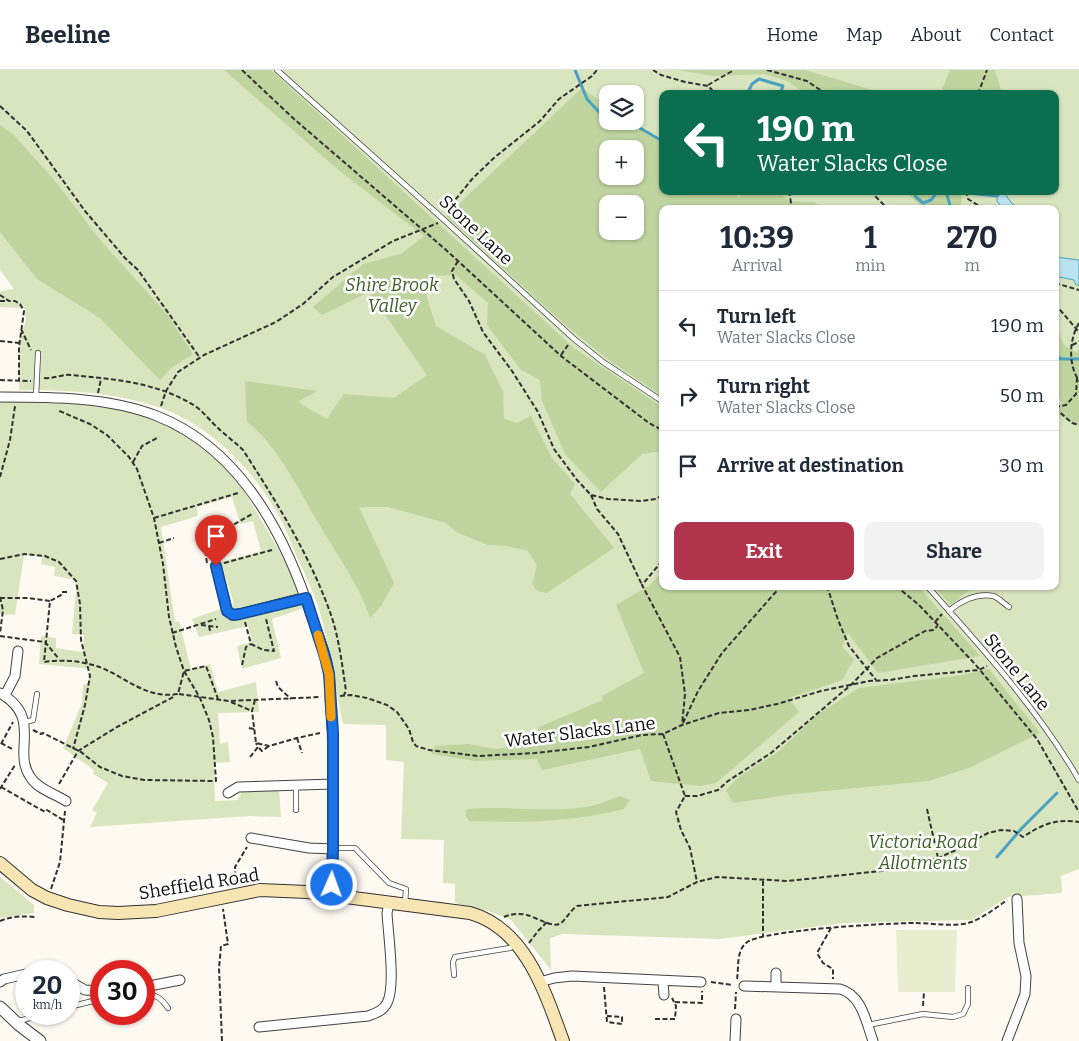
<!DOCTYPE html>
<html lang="en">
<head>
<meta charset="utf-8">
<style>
	:root { --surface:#fff; --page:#f2f2f3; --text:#1f2937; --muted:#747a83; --line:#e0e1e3; --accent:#b1344d }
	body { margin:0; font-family:Bitter,serif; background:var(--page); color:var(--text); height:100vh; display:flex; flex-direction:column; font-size:19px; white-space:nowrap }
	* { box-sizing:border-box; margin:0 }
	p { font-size:16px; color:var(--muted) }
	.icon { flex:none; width:28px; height:28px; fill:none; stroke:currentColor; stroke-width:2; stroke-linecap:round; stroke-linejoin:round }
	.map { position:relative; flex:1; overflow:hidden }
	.side { position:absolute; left:659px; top:135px; width:400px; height:385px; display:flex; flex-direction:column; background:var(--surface); border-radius:10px; box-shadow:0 1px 4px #0004 }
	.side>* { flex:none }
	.guide { position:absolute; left:659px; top:20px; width:400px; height:105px; border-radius:10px; box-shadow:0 1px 4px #0004; background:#0b6e4f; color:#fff; overflow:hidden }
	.fabs { position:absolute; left:599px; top:15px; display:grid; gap:10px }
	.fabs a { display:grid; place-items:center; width:45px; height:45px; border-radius:10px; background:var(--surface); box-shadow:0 1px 4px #0004; font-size:25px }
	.speed { position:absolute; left:15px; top:890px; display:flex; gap:10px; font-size:25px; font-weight:700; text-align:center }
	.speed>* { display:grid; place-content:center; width:65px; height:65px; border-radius:50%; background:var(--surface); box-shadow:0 1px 4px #0004; line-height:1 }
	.speed small { font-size:12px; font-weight:400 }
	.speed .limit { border:8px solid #d22; background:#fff; color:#111 }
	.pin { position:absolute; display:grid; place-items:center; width:42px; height:42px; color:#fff; margin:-51px -21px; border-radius:50% 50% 50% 0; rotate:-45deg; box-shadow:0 0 5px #0007 }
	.pin .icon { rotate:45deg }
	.me { position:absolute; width:55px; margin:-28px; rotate:2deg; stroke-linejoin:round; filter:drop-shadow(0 0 4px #0008) }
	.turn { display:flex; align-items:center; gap:18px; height:105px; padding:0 15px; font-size:22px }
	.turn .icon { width:65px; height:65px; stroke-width:2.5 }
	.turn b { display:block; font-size:35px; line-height:42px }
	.eta { display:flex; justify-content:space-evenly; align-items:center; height:85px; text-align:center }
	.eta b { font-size:30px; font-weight:700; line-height:35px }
	.primary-button { display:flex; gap:10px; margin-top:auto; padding:10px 15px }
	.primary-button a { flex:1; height:58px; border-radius:10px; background:var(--accent); color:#fff; font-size:20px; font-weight:700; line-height:58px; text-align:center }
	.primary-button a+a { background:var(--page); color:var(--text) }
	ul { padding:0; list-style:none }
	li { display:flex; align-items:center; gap:15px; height:70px; padding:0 15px; border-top:1px solid var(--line) }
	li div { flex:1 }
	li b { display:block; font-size:19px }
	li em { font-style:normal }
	header { display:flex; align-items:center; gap:30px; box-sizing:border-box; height:70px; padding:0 25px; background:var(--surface); border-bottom:1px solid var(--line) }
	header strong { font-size:24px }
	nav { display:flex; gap:28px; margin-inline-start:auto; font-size:18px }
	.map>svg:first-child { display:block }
	.green { fill:#d8e5be; fill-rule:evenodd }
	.forest { fill:#bfd49f; fill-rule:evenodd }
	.pitch { fill:#e8edcf }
	.water { fill:#bbe4f0; stroke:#4aa3c0 }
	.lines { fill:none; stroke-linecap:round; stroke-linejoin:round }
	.stream { stroke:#4aa3c0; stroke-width:3 }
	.service-casing { stroke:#424242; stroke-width:6 }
	.minor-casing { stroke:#424242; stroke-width:11 }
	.tertiary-casing { stroke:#424242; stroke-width:13 }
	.secondary-casing { stroke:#313131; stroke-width:14 }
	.path { stroke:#313131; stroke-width:2; stroke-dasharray:5 2.5; stroke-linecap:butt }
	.service { stroke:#fff; stroke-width:4.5 }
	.minor { stroke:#fff; stroke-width:9 }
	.tertiary { stroke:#fff; stroke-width:11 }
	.secondary { stroke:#f7e5b4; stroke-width:12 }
	.route-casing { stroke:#114b97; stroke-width:12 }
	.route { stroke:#1a73e8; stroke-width:9 }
	.slow { stroke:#f59e0b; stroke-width:9 }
	.labels { text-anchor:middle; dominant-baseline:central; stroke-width:5; stroke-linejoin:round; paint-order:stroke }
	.street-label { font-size:18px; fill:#0f0f0f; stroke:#fff }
	.park-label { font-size:18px; font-style:italic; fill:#3b6025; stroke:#fff }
</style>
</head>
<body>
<header>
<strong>Beeline</strong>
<nav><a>Home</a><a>Map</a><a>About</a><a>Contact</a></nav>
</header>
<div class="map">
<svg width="1079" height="971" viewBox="0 0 1079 971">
	<rect width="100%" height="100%" fill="#fefaf2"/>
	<path class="green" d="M0,0h970l27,9 -2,-9h84v799l-18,7 1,17 -54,4 -37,23 -127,3 -124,16 -157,-5 -13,4 1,32 -40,-50 -23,-9 -33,-8v-19l-12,-1 1,-43 -43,-1 3,-77 -18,-2v-35l-43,-1c-8,-39 -13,-77 -24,-115 -6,-19 -15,-37 -24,-56 -3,-7 -5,-14 -8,-21 -25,-54 -70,-103 -126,-124 -46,-16 -94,-18 -142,-18v-47l7,-23 -1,-12 -25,-1v-16l14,-2 -14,-19zM608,24h27v27h-27zM662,24h393v97h-393zM608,79h27v27h-27zM608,134h27v27h-27zM662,139h393v377h-393z
		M0,331l84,4 39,5 22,7 40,16 18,13 33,31 54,92 14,39 -32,11 9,39 -39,11 -5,-23 15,-4 -4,-16 -49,11 -7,-18 42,-15 -13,-42 40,-11 -8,-30 -13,3 -8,-27 -35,10 1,9 -37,11 14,95 4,-1 12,48 19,-5 8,28 38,-10 3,30 -41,1 2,31 8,-2 2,20 -16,1 1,38 23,-1 4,-9 37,-1 2,27 -32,-1 -159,11 7,-14 -5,-3 16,-27 -15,-9 1,-4 -31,-22 19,-45 1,-18 5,-2 2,-14 -51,-5 2,-28 15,2v10l27,4 1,-17 -12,-1 5,-54 -23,-4 1,-9 -14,-3 1,-7 -18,-2 -9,60 -15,-1z
		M0,807l34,28v8l-34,5z"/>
	<path class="forest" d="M224,0h47l303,278 88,59v44l-20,3 -41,38 -36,-38 -23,-53 -2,-21 -19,-10 -34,-45 1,-22 -32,-28 -19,1 -12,15 11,35 49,29 18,36 1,28 13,4 14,-7 21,42 23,26 -5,10 44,54 -67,45 -10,-2 -5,-7 5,-19 -9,-14 -21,-5 -19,-1 -32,-13 -10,-9 -58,-16h-29l35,76 -13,23 -11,12c-11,-34 -33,-63 -51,-94 -20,-33 -41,-79 -72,-102l-2,-41 72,10 -19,11 29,17 17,-25 50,4 33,-23 -58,-83 -47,23 -9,-8 50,-43 38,-10 23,-18 -83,-64z
		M679,0h126l81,24h-79l-20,-13 -22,-7 -52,2z
		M950,0h45l7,24h-36l-24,-5z
		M582,18l25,18 1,15h22l32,23v47h75l1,7 7,-7h33l11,10 25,1 10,7h-162v187l-56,-38 -42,-34 -118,-108zM608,79h27v27h-27zM608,134h27v27h-27z
		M0,55l13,9 43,48 44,58 66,73 27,41 -22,14 -11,12 -60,-62 -63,-39 -37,-47z
		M905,121h49l8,5 -2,13h-36z
		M1055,253l9,22 12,7 3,-2v76l-3,-1 -21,-12 7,-10 -7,-10z
		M662,502v14h256l62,70 -102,17 -30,-40 -6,14 12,12 -12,21 -53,18 10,14 -83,71 -15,3 -50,-5 -11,-32 -98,21 -5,-11 -62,2 -43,-7 3,-8 33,-2 28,5 40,-6 3,-16 64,-27 -1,-4 42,-23 -28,-68 33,-19z
		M937,516h40l-13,8 -13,11 -15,-16z
		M989,599l51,64 -71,35 -41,13 -134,13 -61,9 -7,-13 14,-14 39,-25 39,-37 41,-26 103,-13z
		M620,726l10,4 -6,9c-50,13 -103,14 -155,12l-4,-6 2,-6c41,-4 83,5 124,-3 10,-2 20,-7 29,-10z"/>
	<path class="pitch" d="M896,860h61l-2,62h-57z"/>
	<path class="water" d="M1004,123l10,13 -2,3h-9l-6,-8v-5z
		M1055,187l24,3v25h-3l-2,-5 -19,-4z"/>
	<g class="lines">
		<path class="stream" d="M575,0l12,29 12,13 9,-1
			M719,24h1
			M747,24l5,-10 7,-5 24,7 -3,8
			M633,51l7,7 22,13
			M912,121l4,6 7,6 8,-3 7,-9
			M946,121l5,18
			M947,121l50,5
			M1014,136l5,3
			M1055,285l6,4h18
			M997,787l24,-28 36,-36"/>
		<g class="service-casing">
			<path id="service" d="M277,0l165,148 131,120 30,24 59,39
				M36,327l2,-44
				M927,516c54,61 111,123 152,194
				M949,541c12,-10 27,-18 44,-15 5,1 11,8 16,11
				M25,652l8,-2 4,-26
				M296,740v-26
				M333,778h22l34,35 17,6 -1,15
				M454,905l-1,-13 2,-5 55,-9 5,-4
				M144,926c13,-2 17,2 24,12
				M69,937l32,-8
				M19,951l25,-7
				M868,955l55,-11 30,3 10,-3 5,-10v-16"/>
		</g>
		<g class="minor-casing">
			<path id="minor" d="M0,327c51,0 109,0 157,19 84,33 128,118 154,199 7,19 15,38 18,58 1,9 1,18 1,27 2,21 3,42 3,64 0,44 0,88 -2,132
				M216,496l11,45 6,4 7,-1 66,-17
				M0,623c44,25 11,58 31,85 7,11 24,16 35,23
				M5,625l10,-19 3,-25
				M228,723l10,-6 95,-3
				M251,768l58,10 24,1
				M69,911l16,9 16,1
				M663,911l1,14
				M0,912l4,-3 22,-5
				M540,912l14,-4 18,-2 129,6
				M744,916l96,3c22,6 26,33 33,52
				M776,916v-13
				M144,917l36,-7
				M259,957l109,-11c8,-3 15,-5 19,-13 9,-16 1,-70 0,-90l2,-10
				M735,971l1,-22
				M1007,971l18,-47 1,-18 -7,-33 -2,-44"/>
		</g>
		<g class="tertiary-casing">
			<path id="tertiary" d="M0,937l19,18 21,16"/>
		</g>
		<g class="secondary-casing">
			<path id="secondary" d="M0,793l32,27 15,8 21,7 31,7 19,1 38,-2 104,-21 47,2 163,21c56,16 75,79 93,128"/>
		</g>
		<path class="path" d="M242,0l52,49 151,130 116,107 88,67 13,7
			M653,0l8,5 24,7 23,4 8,8
			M767,0l40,11 19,13
			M708,15l26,-15
			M978,24l9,-24
			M0,36l27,25 58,80 40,47 13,12 62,88
			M789,121l3,18
			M870,121l18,18
			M966,121l2,8 16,10
			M446,141l27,-33 22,-21 45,-36 19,-22 33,-23 5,-6
			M458,191l-6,10 2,8 15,22 14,31 29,39 26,41 16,37 23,31 14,15 17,4 34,2 14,-2 6,-4
			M1055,213l24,7
			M0,225l9,6h6l5,3 4,7 -5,36v34
			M0,231h7
			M1055,234l24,28
			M1079,253c-10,17 -11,41 0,58
			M21,259l10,21
			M0,271l19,2
			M1072,275l7,-3
			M561,285l7,-10
			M44,308c11,1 17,-4 26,-3 43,4 87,7 125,31 8,5 15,15 22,21 8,8 18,15 26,23 33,51 66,104 87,162 9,25 12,52 16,79l-2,4
			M0,310l31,1
			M98,323l3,-14
			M161,336l5,-15 12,-19 26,-17 72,-33 27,-18 30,-27 60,-36 45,-18
			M1055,337l11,-2 10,-11 1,-16
			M1055,338l17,15 7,2
			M133,392l9,-16 17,-9
			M0,407l10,-37 5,-34
			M591,425l6,14 21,25 24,51
			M154,448l84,-25
			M159,473l15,-5
			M0,489l25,-5 20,2 14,6 17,19 4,23 1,36 9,36 -5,29 -12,44
			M662,491l-20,24 38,72 5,37 -3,31
			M207,493l-4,-26 23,-8 26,-15
			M224,493l48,-13
			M827,516l11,34 11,26 27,34
			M896,516l23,19 56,59 62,75 42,73
			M67,522h-5l-1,3 -11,6 -6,61c19,-3 40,-1 58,6 26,11 45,31 76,26l6,-23 22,-5 12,33
			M0,527l3,13 -3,23
			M0,528h28l22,3
			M245,552l6,22 12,6 11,1 -8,-32
			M935,552l7,-8
			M201,555l17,2
			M209,556l1,5
			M172,563l44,-14
			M0,566l45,6 14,17
			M242,595l4,-18 5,-3
			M276,611l2,6 13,12
			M179,624l50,7 92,-4
			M340,626l11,-1 16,3 20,7 10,7 12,17 4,13 3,4 13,4 49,6 57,-3 54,-6 53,-12 21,-1 19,-9 37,-12 30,-3 28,-6 44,-13 48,-10 21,-1 24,-4 65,-6 8,-4
			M255,630l-3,11 4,32 13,3 28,-8 23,-5
			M231,632l21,9
			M683,653l15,-32 24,-38 59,-67
			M249,658l5,1
			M33,660l8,4 2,-1 38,19 19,15 22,9 22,4 72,1 -3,-44 -4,-17 -9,-22 -16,-27 -8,-24 -7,-30 -6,-53 -9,-46 -17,-49 -8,-12 -22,-22 -17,-11 -33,-14
			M663,664l22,62 -9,16 5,18 9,18 7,34
			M297,668l5,15
			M1,673l13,7
			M1,674l12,-22
			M259,678l3,3 7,-5
			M250,687l8,-10 -2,-4
			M59,714l19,-33 39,-24 58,-31
			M1,717l44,25 2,-2 16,10
			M0,719l15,-24
			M685,726h12l21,-6 10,-9 43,-28 81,-69 25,-26 48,-27 9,-1 4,-5
			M927,739l11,49
			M763,811v55
			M236,814l-1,-17 12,-20
			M51,819l9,-27 5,-51
			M504,847c7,-3 15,-4 23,-2 9,2 26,14 34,8 6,-5 9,-12 16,-17l91,-9 29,-15 20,-5 71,4 111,-12 39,-11 18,-8 32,-17 13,-3 13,1 9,6c18,-12 33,-19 56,-15
			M0,851c11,-5 23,-5 35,-4
			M831,858l-14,25 6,10 10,6v10
			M529,873l9,-12 9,-9
			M737,909c2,-12 -1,-27 9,-36 13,-13 144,-20 169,-20 16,0 36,4 53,0 12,-3 28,-15 39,-23
			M711,912l22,3
			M604,917l3,35 15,2v-7l-15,-1
			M675,932l27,1v-12
			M923,936l1,-14
			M735,939l1,-17
			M655,949h20l1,-13 -4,-8
			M222,971l-3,-73 2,-22 7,-2 -5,-35"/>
		<use href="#service" class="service"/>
		<use href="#minor" class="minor"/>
		<use href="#tertiary" class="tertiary"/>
		<use href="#secondary" class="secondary"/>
	</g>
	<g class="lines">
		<g class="route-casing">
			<path id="route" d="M216,496l11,45 6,4 7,-1 66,-16 19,59 4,17 4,59v116l-1,36"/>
		</g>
		<use href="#route" class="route"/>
		<path class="slow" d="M318,565l11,39 2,43"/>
	</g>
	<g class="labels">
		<g class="street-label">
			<text transform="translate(476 160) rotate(43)">Stone Lane</text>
			<text transform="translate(1017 602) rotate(51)">Stone Lane</text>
			<text transform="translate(580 662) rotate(-7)">Water Slacks Lane</text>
			<text transform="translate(199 814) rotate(-9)">Sheffield Road</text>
		</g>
		<g class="park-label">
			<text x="392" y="215">Shire Brook<tspan x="392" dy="21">Valley</tspan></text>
			<text x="923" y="772">Victoria Road<tspan x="923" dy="21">Allotments</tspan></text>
		</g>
	</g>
</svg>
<div class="fabs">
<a><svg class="icon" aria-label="layers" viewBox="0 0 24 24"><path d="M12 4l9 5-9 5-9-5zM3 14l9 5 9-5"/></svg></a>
<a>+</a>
<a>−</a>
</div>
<div class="speed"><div>20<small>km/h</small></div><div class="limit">30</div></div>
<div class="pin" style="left:216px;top:496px;background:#d93025"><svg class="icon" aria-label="arrive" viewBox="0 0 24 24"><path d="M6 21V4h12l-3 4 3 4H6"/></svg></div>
<svg class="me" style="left:332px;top:815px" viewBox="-20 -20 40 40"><circle r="17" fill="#1a73e8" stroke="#fff" stroke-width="3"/><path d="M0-11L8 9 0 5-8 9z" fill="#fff"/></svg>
<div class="guide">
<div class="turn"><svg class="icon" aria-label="left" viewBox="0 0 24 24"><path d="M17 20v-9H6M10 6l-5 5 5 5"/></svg><div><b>190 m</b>Water Slacks Close</div></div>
</div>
<section class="side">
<div class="eta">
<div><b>10:39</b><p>Arrival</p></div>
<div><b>1</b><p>min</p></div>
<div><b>270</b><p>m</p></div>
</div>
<ul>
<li><svg class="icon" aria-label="left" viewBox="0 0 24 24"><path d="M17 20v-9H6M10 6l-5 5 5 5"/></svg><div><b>Turn left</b><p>Water Slacks Close</p></div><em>190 m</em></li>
<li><svg class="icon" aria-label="right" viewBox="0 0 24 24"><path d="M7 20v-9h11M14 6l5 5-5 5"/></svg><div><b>Turn right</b><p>Water Slacks Close</p></div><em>50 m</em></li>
<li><svg class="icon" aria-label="arrive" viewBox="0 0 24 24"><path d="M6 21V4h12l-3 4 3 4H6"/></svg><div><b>Arrive at destination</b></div><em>30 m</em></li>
</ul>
<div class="primary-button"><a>Exit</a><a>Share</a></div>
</section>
</div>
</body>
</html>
